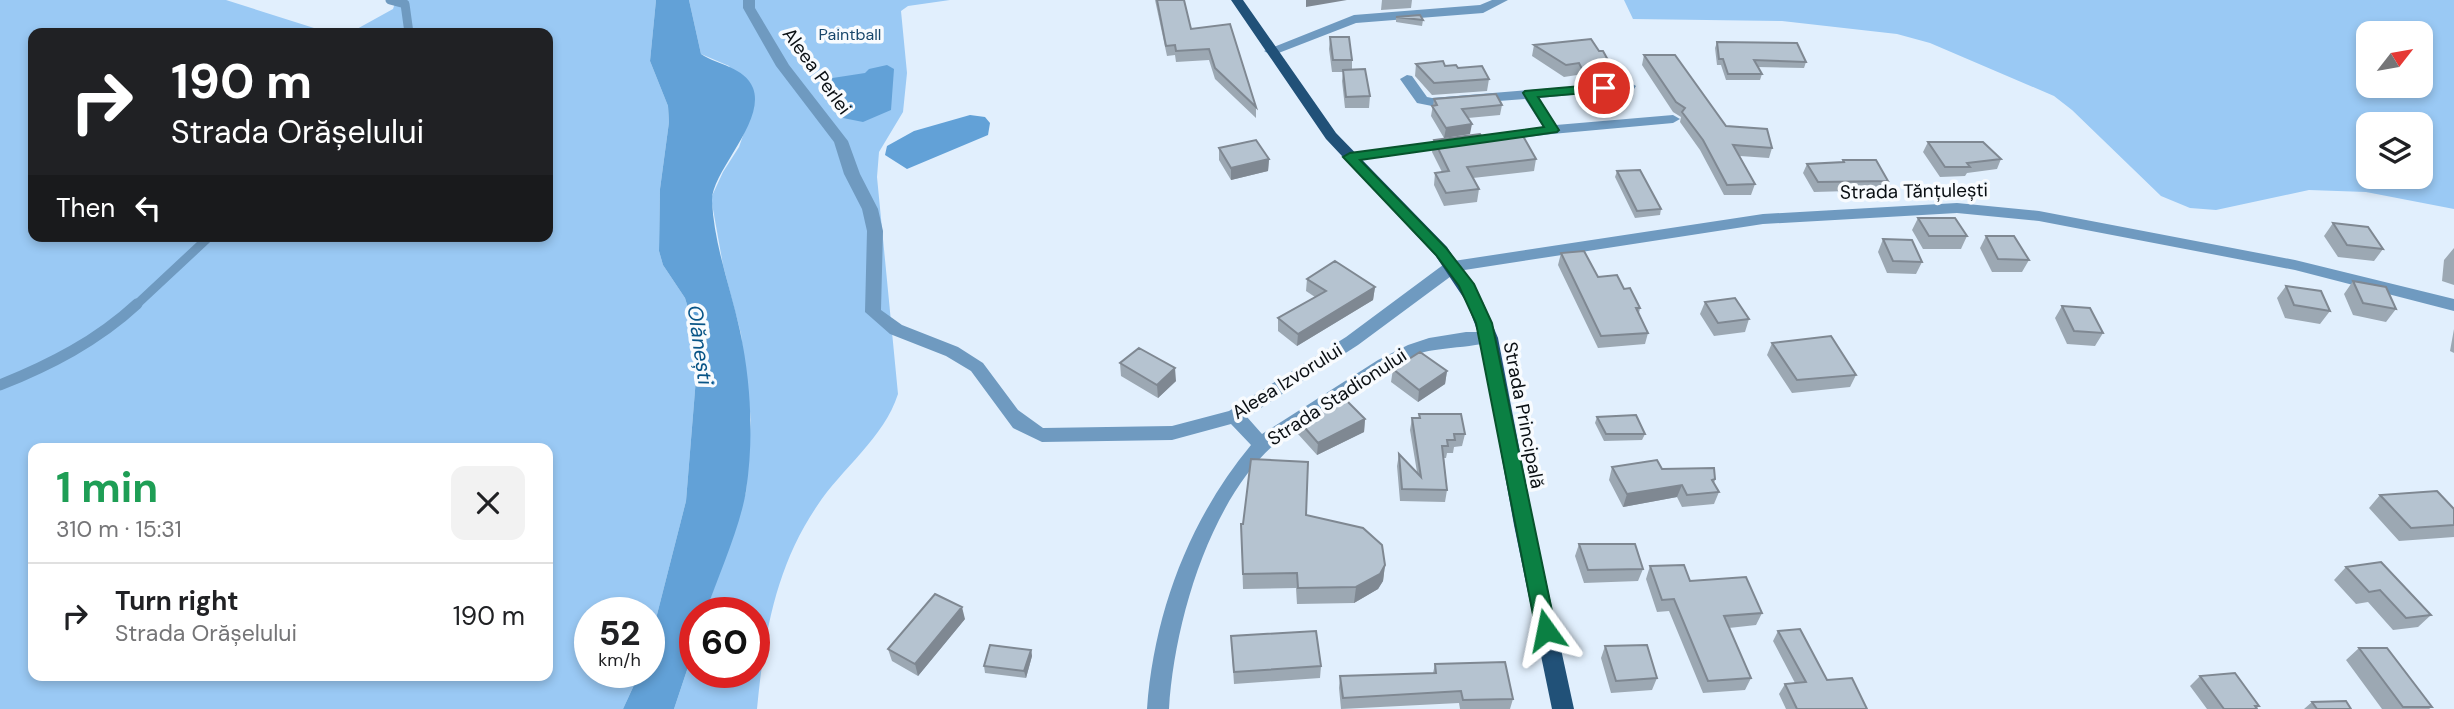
<!DOCTYPE html>
<html lang="en">
<head>
<meta charset="utf-8">
<style>
	:root { --surface:#fff; --page:#f2f2f2; --text:#202124; --muted:#757577; --line:#e0e0e0 }
	body { margin:0; font-family:"DM Sans",sans-serif; background:var(--page); color:var(--text); height:100vh; display:flex; flex-direction:column; font-size:26px; white-space:nowrap }
	* { box-sizing:border-box; margin:0 }
	p { font-size:23px; color:var(--muted) }
	.icon { flex:none; width:38px; height:38px; fill:none; stroke:currentColor; stroke-width:2; stroke-linecap:round; stroke-linejoin:round }
	.map { position:relative; flex:1; overflow:hidden }
	.side { position:absolute; left:28px; top:443px; width:525px; height:238px; display:flex; flex-direction:column; background:var(--surface); border-radius:14px; box-shadow:0 4px 10px #0003 }
	.side>* { flex:none }
	.top-card { position:absolute; left:28px; top:28px; width:525px; height:214px; border-radius:14px; box-shadow:0 4px 10px #0003; background:#202124; color:#fff; overflow:hidden }
	.needle { width:46px; rotate:59deg }
	.buttons { position:absolute; left:2356px; top:21px; display:grid; gap:14px }
	.buttons a { display:grid; place-items:center; width:77px; height:77px; border-radius:14px; background:var(--surface); box-shadow:0 4px 10px #0003; font-size:35px }
	.speed { position:absolute; left:574px; top:597px; display:flex; gap:14px; font-size:35px; font-weight:700; text-align:center }
	.speed>* { display:grid; place-content:center; width:91px; height:91px; border-radius:50%; background:var(--surface); box-shadow:0 4px 10px #0003; line-height:1 }
	.speed small { font-size:18px; font-weight:400 }
	.speed .limit { border:10px solid #d22; background:#fff; color:#111 }
	.pin { position:absolute; display:grid; place-items:center; width:60px; height:60px; color:#fff; margin:-30px; border:4px solid #fff; border-radius:50%; box-shadow:0 2px 7px #0007 }
	.me { position:absolute; width:77px; margin:-38px; rotate:348deg; stroke-linejoin:round; filter:drop-shadow(0 0 5px #0008) }
	.turn { display:flex; align-items:center; gap:24px; height:147px; padding:0 28px; font-size:32px }
	.turn .icon { width:91px; height:91px; stroke-width:2.5 }
	.turn b { display:block; font-size:49px; line-height:60px }
	.then { display:flex; align-items:center; height:66px; padding:0 28px; background:#0003; gap:14px; font-size:26px }
	.round { display:grid; place-items:center; flex:none; width:74px; height:74px; border-radius:14px; background:var(--page) }
	.head { display:flex; align-items:center; justify-content:space-between; height:119px; padding:0 28px }
	h1 { font-size:42px; font-weight:700; line-height:52px; color:#1e9e55 }
	ul { padding:0; list-style:none }
	li { display:flex; align-items:center; gap:21px; height:105px; padding:0 28px; border-top:2px solid var(--line) }
	li div { flex:1 }
	li b { display:block; font-size:26px }
	li em { font-style:normal }
	.map>svg:first-child { display:block }
	.green { fill:#9ac9f4; fill-rule:evenodd }
	.water { fill:#62a1d7 }
	.lines { fill:none; stroke-linecap:round; stroke-linejoin:round }
	.service-far1 { stroke:#6f9ac0; stroke-width:9 }
	.service { stroke:#6f9ac0; stroke-width:11 }
	.minor { fill:#6f9ac0; fill-rule:evenodd }
	.primary { fill:#215178; fill-rule:evenodd }
	.wall { fill:#9ca8b3 }
	.shaded-wall { fill:#7f8892 }
	.building { fill:#b5c3d0; stroke:#7f8892; stroke-width:2 }
	.route { fill:#0b8043; stroke:#07532c; stroke-width:2 }
	.labels { text-anchor:middle; dominant-baseline:central; stroke-width:7; stroke-linejoin:round; paint-order:stroke }
	.far-park-label { font-size:16px; fill:#17466a; stroke:#f8fbfe }
	.street-label { font-size:19px; fill:#0a0f13; stroke:#f8fbfe }
	.water-label { font-size:21px; font-style:italic; fill:#085486; stroke:#f8fbfe }
</style>
</head>
<body>
<div class="map">
<svg width="2454" height="709" viewBox="0 0 2454 709">
	<rect width="100%" height="100%" fill="#e1effd"/>
	<path class="green" d="M0,0h226l88,28 23,5 18,-3 38,-21 3,-9h260l-6,61 18,45 1,16 -9,67 -1,62 4,14 22,33 8,26 4,42 -11,135 -37,145v-34h-59v60h50l-17,37h-623zM33,33h515v203h-515zM33,448h515v228h-515z
		M689,0h261l-42,6 -7,5 6,62 -4,39 -24,40 -2,25 21,217c-14,44 -56,74 -81,112 -42,62 -53,130 -60,203h-83l21,-63v26h59v-60h-48l40,-120 5,-72 -10,-86 -18,-69 -12,-67 12,-26 16,-25 14,-40 -24,-41 -28,-12z
		M1624,0h830v209l-88,-17 -57,-2 -93,20 -26,-2 -29,-12 -89,-86 -18,-14 -124,-53 -33,-9 -115,-13 -149,-2zM2420,33v53h-52v-53zM2420,124v53h-52v-53z"/>
	<path class="water" d="M656,0h33l12,54c16,11 44,13 52,34 13,34 -42,84 -41,113 2,44 19,88 28,130 11,51 14,108 6,160 -6,37 -28,85 -40,121h-11v34l-21,63h-51l17,-37h9v-26l37,-145 11,-135 -4,-42 -8,-26 -22,-33 -4,-14 1,-62 9,-67 -1,-16 -18,-45z
		M887,65l7,4 -3,41 -28,12 -25,-5 5,-9c-11,-3 -18,-11 -23,-22l6,-7 39,-6 4,-4z
		M970,115l15,2 5,6 -2,12 -81,34 -22,-14 2,-9 27,-15z"/>
	<g class="lines">
		<path class="service-far1" d="M390,0l15,4 4,29
			M135,306l75,-70"/>
		<path class="service" d="M0,385c50,-20 97,-44 137,-81"/>
		<path class="minor" d="M743,0h12v8l34,57 59,76 12,33 18,35 5,22 -2,79 21,15 56,22 25,16 35,47 25,18 129,-2 57,-15 117,-74 101,-75 316,-48 194,-11 82,8 256,49 159,39v12l-159,-41 -256,-49 -82,-8 -194,11 -305,47 -100,74 -111,72 15,17 116,-74 30,-15 21,-7 37,-6h23l9,6c-6,9 -61,9 -77,15 -26,10 -49,29 -73,43 -24,15 -50,28 -72,47 -67,58 -102,181 -107,266h-22c7,-96 42,-189 104,-264l-20,-21 -59,16 -130,2 -29,-14 -42,-57 -25,-15 -56,-22 -25,-22 2,-81 -5,-22 -18,-35 -10,-32 -58,-76 -33,-58z
			M1492,0h16l-25,13 -127,10 -80,31 -5,1 -7,-4 90,-36 126,-10z
			M1407,75l5,1 15,21 5,1 197,-16 7,4 -2,3 -95,9 17,27 117,-10 7,4 -7,4 -121,11 -207,26v-6l5,-1 193,-26 -18,-28 -93,7 -15,-3 -17,-24z"/>
		<path class="primary" d="M1231,0h12l93,133 111,114 36,55 15,36 36,187 40,184h-22l-38,-184 -34,-187 -13,-35 -32,-48 -109,-116z"/>
	</g>
	<path class="wall" d="M1155,0h29l7,29 39,-5 26,83v11l-41,-39 -6,-19 -33,2 -1,-7 -8,1z
		M1382,0h30l-1,8 -30,2z
		M1396,17l27,3 -1,6 -26,-4z
		M1330,37l22,23v9l18,27 -1,12h-24l-3,-27 1,-9h-11l-3,-23z
		M1717,42l89,20 -2,6 -46,-1 4,7 -2,6h-34l-5,-15h-4l-2,-17z
		M1534,45l65,6 14,18 -3,12 -29,2 -4,-8 -13,2 -32,-21z
		M1644,55l82,71 46,22 -3,10 -29,-2 15,28 -4,11h-27l-24,-45 -20,-28 1,-5 -8,-5 -31,-47z
		M1416,64l42,4 31,11 -2,12 -55,4 -17,-19z
		M1590,84l36,7 -3,12 -30,3 -5,-10z
		M1434,99l68,6 -2,10 -32,3 2,16 -26,4 -13,-22z
		M1434,140h50l52,19 -2,12 -61,7 6,11 -2,13 -33,4 -10,-21 1,-12 7,-1 -10,-20z
		M1928,142l73,17 -4,10 -30,4 -2,3 -25,1 -17,-25z
		M1219,148l50,11 -1,12 -37,9 -12,-20z
		M1843,160l45,21 -4,9 -70,2 -11,-19 4,-9 35,-1z
		M1617,171l44,38 -1,6 -25,3 -20,-41z
		M1918,218l49,18 -6,13h-38l-11,-19z
		M2333,223l50,26 -9,12 -36,-4 -14,-21z
		M1986,236l43,24 -7,12h-30l-12,-24z
		M1883,239l39,23 -6,12 -29,-1 -9,-21z
		M2454,248v37l-12,-4 2,-21z
		M1561,253l37,24 26,12 16,19 -1,5 9,20 -3,11 -47,4 -40,-83z
		M1307,279l68,8 -2,13 -76,46 -19,-15v-13l37,-21 -9,-6z
		M2353,281l43,28 -10,13 -33,-7 -9,-21z
		M2286,286l44,25 -10,13 -35,-6 -8,-20z
		M1705,302l44,17 -4,13 -31,4 -14,-22z
		M2062,306l41,27 -8,13 -28,-2 -12,-26z
		M2454,329v24l-4,-2z
		M1772,343l84,32 -6,12 -58,6 -25,-38z
		M1120,363l56,18 -18,17 -37,-22z
		M1393,369l54,2 -2,13 -27,18 -27,-20z
		M1419,414l46,20 -3,12 -8,1 -1,6h-6l-1,5h-2l3,32 -2,12 -45,-1 -3,-35 2,-12 18,18 -7,-42 2,-12h7z
		M1597,417l48,17 -3,6 -38,1 -9,-18z
		M1365,419l-1,13 -47,23 -19,-21 1,-13z
		M1612,467l50,2 53,10 -1,5 5,8 -5,12 -32,3 -5,-10 -54,10 -14,-27z
		M2380,495l74,14v28l-55,4 -30,-33z
		M1306,515l79,50 -2,16 -5,8 -24,14 -57,1 -1,-16 -53,1 -2,-65z
		M1579,544l64,25 -5,12 -54,2 -9,-27z
		M1650,566l40,15 72,32 -6,12 -27,3 22,50 -6,12 -42,3 -34,-82 -12,1 -11,-33z
		M2346,567l85,48 -13,12 -25,3 -25,-28 -12,2 -22,-24z
		M965,619l-47,57 -26,-15 -4,-12z
		M1778,631l49,49 40,29h-81l-7,-15 6,-10 10,-1 -22,-42z
		M1231,636l90,30 -1,12 -86,6z
		M1605,646l52,32 -5,12 -41,3 -10,-35z
		M2359,648l73,59 -3,2h-47l-36,-49z
		M1031,650l1,6 -6,22 -41,-5 -1,-7z
		M1435,664l78,35 -3,10h-50l-1,-6 -118,6 -2,-21 1,-12 93,-3z
		M2200,676l59,30 -2,2v1h-50l-17,-23z
		M2312,702l39,7h-47z"/>
	<path class="shaded-wall" d="M1306,0h41l-41,7z
		M1472,124l-2,10 -26,4 2,-10z
		M1269,159l-1,12 -37,9v-12z
		M1375,287l-2,13 -76,46 1,-12z
		M1175,368l1,13 -18,17 -1,-13z
		M1447,371l-2,13 -27,18 1,-12z
		M1365,419l-1,13 -47,23 1,-12z
		M1682,485l-5,12 -54,10 4,-13z
		M1385,565l-2,16 -5,8 -24,14 2,-16z
		M962,607l3,12 -47,57 -3,-12z
		M1031,650l1,6 -6,22 -2,-7z"/>
	<path class="building" d="M1157,0h27l7,29 39,-5 26,83 -41,-39 -6,-19 -33,2 -1,-6 -9,1z
		M1420,15l3,5 -27,-3z
		M1330,37h19l3,23h-19z
		M1591,39l8,12h4l10,18 -30,2 -4,-8 -13,2 -32,-20z
		M1717,42l80,1 9,19 -52,-2 8,14h-34l-5,-15h-4z
		M1644,55h31l51,71 41,3 5,19 -39,-3 22,39 -28,1 -24,-45 -21,-28 3,-4 -9,-6z
		M1443,61l2,5 11,-1 2,3 24,-2 7,13 -55,4 -18,-19z
		M1365,69l5,27 -24,1 -3,-27z
		M1620,81l6,10 -31,3 -5,-10z
		M1496,94l6,11 -40,4 10,15 -26,4 -14,-22 5,-1 -3,-6z
		M1480,134l4,6 39,-4 13,23 -69,8 12,22 -33,4 -11,-20 14,-2 -15,-31z
		M1256,140l13,19 -38,9 -12,-20z
		M1928,142h55l18,17 -34,4 3,4h-25z
		M1843,160h33l12,21 -70,1 -11,-18 37,-2z
		M1640,170l21,39 -24,2 -20,-40z
		M1918,218h37l12,18h-38z
		M2333,223l35,4 15,22 -36,-4z
		M1986,236h28l15,24 -31,-1z
		M1883,239l29,1 10,22 -29,-1z
		M1584,251l14,26 19,-2 7,14 6,-1 10,20h-4l12,25 -47,3 -40,-83z
		M1335,261l40,26 -77,47 -20,-16 48,-27 -19,-12z
		M2353,281l33,6 10,22 -33,-6z
		M2286,286l35,5 9,20 -36,-6z
		M1735,298l14,21 -31,4 -13,-21z
		M2062,306l28,2 13,25 -29,-2z
		M1831,336l25,39 -59,5 -25,-37z
		M1139,348l36,20 -18,17 -37,-22z
		M1420,352l27,19 -28,19 -26,-21z
		M1345,399l20,20 -47,24 -19,-22z
		M1419,414h42l4,20h-11l1,6h-8l1,6h-6l5,44 -45,-1 -3,-35 22,23 -9,-59h8z
		M1636,415l9,19h-39l-9,-17z
		M1251,459l57,3 -2,53 57,13 19,17 3,20 -5,9 -24,13 -58,1 -1,-15 -54,1 -2,-50h2z
		M1657,460l5,9 52,-1 1,11 -3,1 7,12 -32,3 -5,-10 -55,9 -15,-27z
		M2437,491l17,18v16l-43,3 -31,-33z
		M1579,544h56l8,25 -55,1z
		M2381,562l50,53 -25,3 -26,-28 -11,2 -23,-25z
		M1684,565l6,16 56,-4 16,36 -38,3 27,62 -43,3 -34,-82 -12,1 -12,-34z
		M935,594l27,13 -47,57 -27,-15z
		M1800,629l27,51 25,-2 15,31h-70l-12,-25 21,-2 -28,-51z
		M1316,631l5,35 -87,6 -3,-36z
		M990,645l41,5 -7,21 -40,-5z
		M1647,645l10,33 -41,3 -11,-35z
		M2359,648h28l45,59h-29z
		M1505,662l8,37 -50,1 -2,-9 -118,7 -3,-22 96,-3 -1,-9z
		M2235,673l24,33h-4l2,3h-33l-24,-33z
		M2346,701l5,8h-34l-5,-7z"/>
	<path class="route" d="M1604,84l7,4 -2,3 -71,6 21,33 -2,2 -197,28 86,88 28,36 18,39 64,307 -3,6h-14l-3,-6 -60,-307 -17,-37 -23,-31 -93,-98 7,-4 194,-26 -21,-34 2,-2z"/>
	<g class="labels">
		<g class="far-park-label">
			<text x="850" y="34">Paintball</text>
		</g>
		<g class="street-label">
			<text transform="translate(817 71) rotate(54)">Aleea Perlei</text>
			<text transform="translate(1914 191) rotate(-1)">Strada Tănțulești</text>
			<text transform="translate(1287 381) rotate(-32)">Aleea Izvorului</text>
			<text transform="translate(1337 397) rotate(-33)">Strada Stadionului</text>
			<text transform="translate(1524 415) rotate(79)">Strada Principală</text>
		</g>
		<g class="water-label">
			<text transform="translate(700 345) rotate(82)">Olănești</text>
		</g>
	</g>
</svg>
<div class="buttons">
<a><svg class="needle" viewBox="-14 -14 28 28"><path d="M0-13l5 13h-10z" fill="#e53935"/><path d="M0 13l5-13h-10z" fill="#757577"/></svg></a>
<a><svg class="icon" aria-label="layers" viewBox="0 0 24 24"><path d="M12 4l9 5-9 5-9-5zM3 14l9 5 9-5"/></svg></a>
</div>
<div class="speed"><div>52<small>km/h</small></div><div class="limit">60</div></div>
<div class="pin" style="left:1604px;top:88px;background:#d93025"><svg class="icon" aria-label="arrive" viewBox="0 0 24 24"><path d="M6 21V4h12l-3 4 3 4H6"/></svg></div>
<svg class="me" style="left:1546px;top:630px" viewBox="-20 -20 40 40"><path d="M0-17L14 15 0 8-14 15z" fill="#0b8043" stroke="#fff" stroke-width="4"/></svg>
<div class="top-card">
<div class="turn"><svg class="icon" aria-label="right" viewBox="0 0 24 24"><path d="M7 20v-9h11M14 6l5 5-5 5"/></svg><div><b>190 m</b>Strada Orășelului</div></div>
<div class="then">Then<svg class="icon" aria-label="left" viewBox="0 0 24 24"><path d="M17 20v-9H6M10 6l-5 5 5 5"/></svg></div>
</div>
<section class="side">
<div class="head"><div><h1>1 min</h1><p>310 m · 15:31</p></div><a class="round"><svg class="icon" aria-label="close" viewBox="0 0 24 24"><path d="M6 6l12 12M18 6L6 18"/></svg></a></div>
<ul>
<li><svg class="icon" aria-label="right" viewBox="0 0 24 24"><path d="M7 20v-9h11M14 6l5 5-5 5"/></svg><div><b>Turn right</b><p>Strada Orășelului</p></div><em>190 m</em></li>
</ul>
</section>
</div>
</body>
</html>
